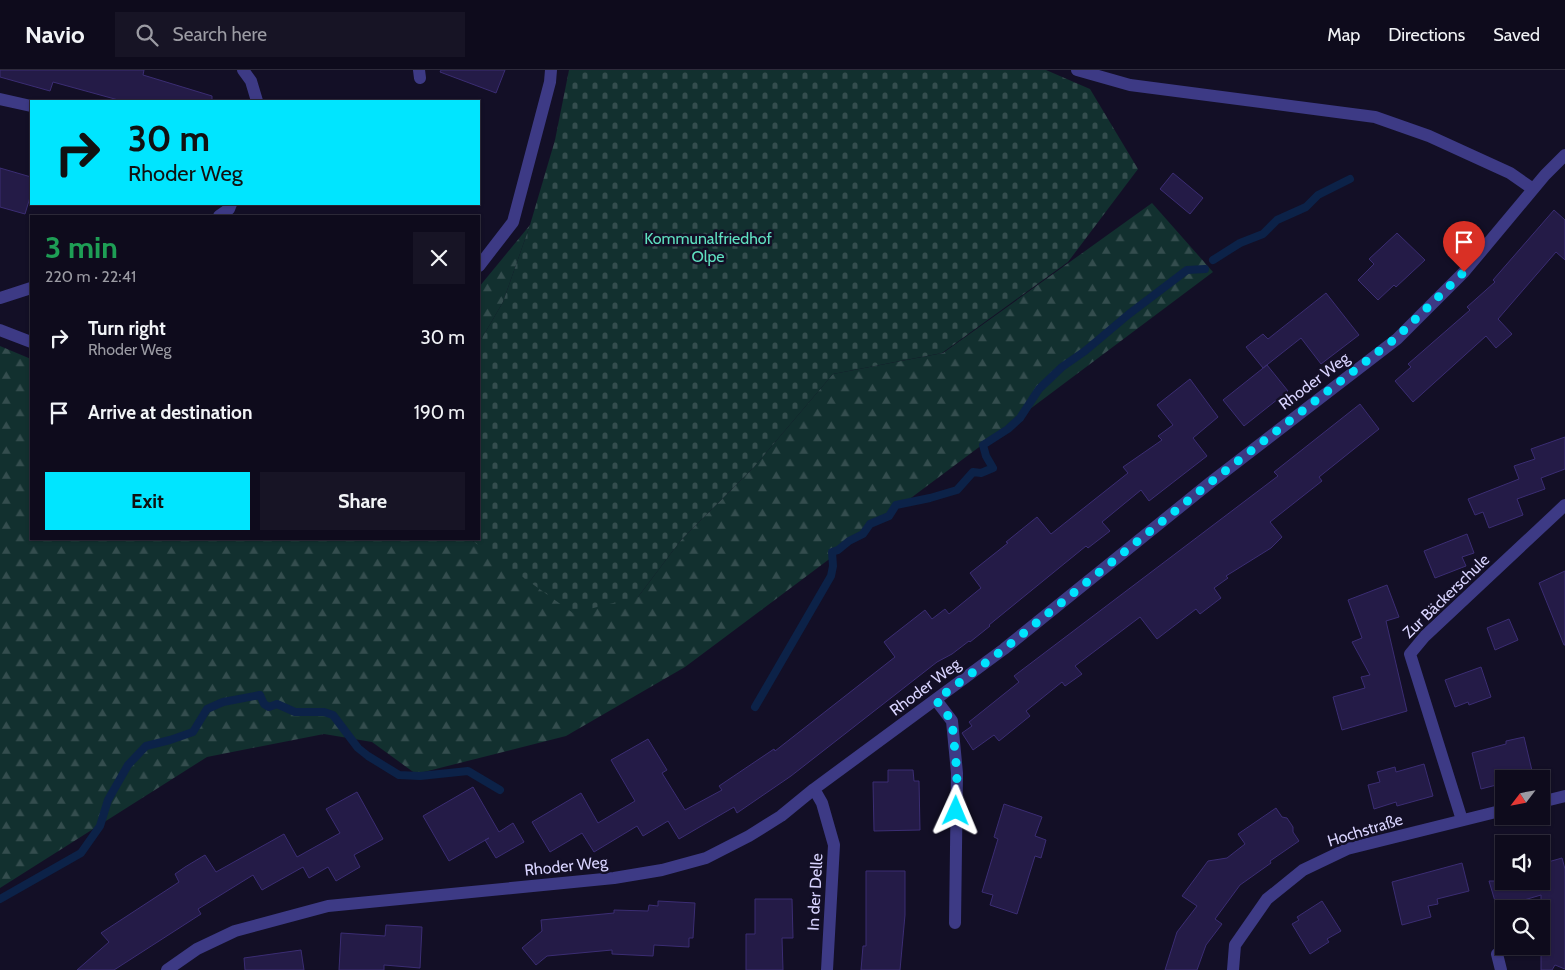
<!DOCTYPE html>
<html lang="en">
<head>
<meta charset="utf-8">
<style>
	:root { --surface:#0e0b1c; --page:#171425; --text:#f1f3f6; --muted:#9b9ba3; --line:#2e2b3b; --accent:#00e5ff }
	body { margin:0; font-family:Cabin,sans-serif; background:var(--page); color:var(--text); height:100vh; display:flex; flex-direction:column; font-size:19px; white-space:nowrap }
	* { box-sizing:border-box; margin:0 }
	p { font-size:16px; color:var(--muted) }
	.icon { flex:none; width:28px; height:28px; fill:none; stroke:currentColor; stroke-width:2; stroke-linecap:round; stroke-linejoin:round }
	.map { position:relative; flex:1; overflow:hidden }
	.details { position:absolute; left:30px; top:145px; width:450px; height:325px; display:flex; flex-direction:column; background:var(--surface); border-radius:0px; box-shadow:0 1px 4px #0004,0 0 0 1px var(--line) }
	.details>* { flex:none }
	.hud { position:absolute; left:30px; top:30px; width:450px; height:105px; border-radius:0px; box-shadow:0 1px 4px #0004,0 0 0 1px var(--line); background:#00e5ff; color:#111; overflow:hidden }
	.needle { width:32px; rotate:238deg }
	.controls { position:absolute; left:1495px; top:700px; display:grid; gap:10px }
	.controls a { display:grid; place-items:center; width:55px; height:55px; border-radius:0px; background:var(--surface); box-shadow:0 1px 4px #0004,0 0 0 1px var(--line); font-size:25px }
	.pin { position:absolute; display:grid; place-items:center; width:42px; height:42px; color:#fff; margin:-51px -21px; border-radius:50% 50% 50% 0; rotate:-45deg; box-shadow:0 0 5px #0007 }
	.pin .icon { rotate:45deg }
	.me { position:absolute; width:55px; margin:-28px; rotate:1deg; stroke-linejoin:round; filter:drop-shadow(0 0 4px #0008) }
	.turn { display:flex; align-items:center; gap:18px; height:105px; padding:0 15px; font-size:22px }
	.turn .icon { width:65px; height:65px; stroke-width:2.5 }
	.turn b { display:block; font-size:35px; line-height:42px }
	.round { display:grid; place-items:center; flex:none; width:52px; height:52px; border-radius:0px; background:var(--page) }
	.head { display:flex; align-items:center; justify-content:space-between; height:85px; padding:0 15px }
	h1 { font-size:30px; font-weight:800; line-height:38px; color:#1e9e55 }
	.button { display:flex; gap:10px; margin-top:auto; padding:10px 15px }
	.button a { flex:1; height:58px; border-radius:0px; background:var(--accent); color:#111; font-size:20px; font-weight:800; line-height:58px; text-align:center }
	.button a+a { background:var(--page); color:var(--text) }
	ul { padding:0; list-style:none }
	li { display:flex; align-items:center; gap:15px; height:75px; padding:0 15px }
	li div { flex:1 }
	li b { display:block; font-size:19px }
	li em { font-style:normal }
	header { display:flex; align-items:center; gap:30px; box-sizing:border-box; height:70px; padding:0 25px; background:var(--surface); border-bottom:1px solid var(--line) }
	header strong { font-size:24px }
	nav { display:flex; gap:28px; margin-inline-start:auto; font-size:18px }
	.search { width:350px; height:45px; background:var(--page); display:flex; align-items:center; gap:12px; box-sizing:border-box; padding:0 18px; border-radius:0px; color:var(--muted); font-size:19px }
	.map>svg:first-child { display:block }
	.forest { fill:url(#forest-firs) }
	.cemetery { fill:url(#cemetery-stones) }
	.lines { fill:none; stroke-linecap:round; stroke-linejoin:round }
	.stream { stroke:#0c2248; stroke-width:8 }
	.building { fill:#241b47; stroke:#3b2d73 }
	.minor { stroke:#3d3a85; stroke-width:12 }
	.route { stroke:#00e5ff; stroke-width:9; stroke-dasharray:0 16.2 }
	.labels { text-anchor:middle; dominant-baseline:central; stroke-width:5; stroke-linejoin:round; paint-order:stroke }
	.park-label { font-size:16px; fill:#5fe0c0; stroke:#130f26 }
	.street-label { font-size:16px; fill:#d9d4ff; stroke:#130f26 }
</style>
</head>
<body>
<header>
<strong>Navio</strong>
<div class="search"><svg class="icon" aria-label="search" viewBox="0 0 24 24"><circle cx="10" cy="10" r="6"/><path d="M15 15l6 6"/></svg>Search here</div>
<nav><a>Map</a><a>Directions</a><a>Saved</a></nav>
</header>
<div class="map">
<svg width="1565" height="900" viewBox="0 0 1565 900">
	<defs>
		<pattern id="forest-firs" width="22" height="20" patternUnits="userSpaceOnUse" patternTransform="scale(1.25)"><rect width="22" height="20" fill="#12302f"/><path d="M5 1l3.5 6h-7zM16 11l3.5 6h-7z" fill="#344d4e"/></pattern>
		<pattern id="cemetery-stones" width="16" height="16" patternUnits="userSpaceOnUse" patternTransform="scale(1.25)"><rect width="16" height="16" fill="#12302f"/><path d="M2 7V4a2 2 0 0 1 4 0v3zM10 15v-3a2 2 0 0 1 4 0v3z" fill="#344d4e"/></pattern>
	</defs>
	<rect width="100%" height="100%" fill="#130f26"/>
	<path class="forest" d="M1152,133l61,69 -528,395 -119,69 -150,38 -44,-32 -48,-8 -117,23 -207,131v-542l31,13v180h441l2,3 164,55 43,-57 73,-73 79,-93 110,-21z
		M530,155l-27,77 -24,41v-56z"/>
	<path class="cemetery" d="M569,0h477l44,19 48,80 -70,93 -126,91 -109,21 -79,93 -73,73 -43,57 -65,16 -99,-71 -1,-3h6v-196l24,-41 27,-77 25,-85z"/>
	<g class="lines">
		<path class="stream" d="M1213,190l27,-17 23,-9 14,-14 29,-13 12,-12 32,-16
			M755,637l76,-131 2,-10 -1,-14 6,-2 11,-9 14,-7 7,-10 19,-8 7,-11 34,-7 27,-8 16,-18 8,1 12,-5 -7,-12 -3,-11 25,-16 12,-11 19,-29 23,-22 23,-16 44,-37 58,-44 18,-1
			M0,829l81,-46 19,-27 8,-26 20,-35 18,-19 24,-6 23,-8 14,-23 16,-7 37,-7 4,9 5,3 8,-3 18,8h29l9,3 25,33 10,8 31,19 21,1 48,-5 32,19"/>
	</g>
	<path class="building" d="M0,0h144l-1,5 69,21v5h-90l-69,-19 -3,9 -50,-14z
		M441,0h64l-9,23 -56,-21z
		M0,98l31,9v17l-6,20 -25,-7z
		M1173,103l30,25 -13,16 -30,-25z
		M1554,140l11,10v40l-9,-8 -58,67 14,15 -16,14 -10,-12 -73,66 -18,-21 16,-14 -3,-3 62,-54 -3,-3 28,-25 -2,-2z
		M1397,163l28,27 -29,27 -2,-2 -16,15 -20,-20 16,-16 -5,-5z
		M1326,223l33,42 -38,29 -20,-26 -38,30 -17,-21 17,-13 5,5z
		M1267,295l21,26 -44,35 -21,-26z
		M1190,309l28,38 -25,21 14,18 -58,45 -8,-11 -39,32 8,9 -22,17 -2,-2 -97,79 1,1 -20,16 -1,-1 -17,13 -15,8 -146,114 -54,37 -3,-6 -55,32 -11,-18 -25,15 -6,-10 -43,26 -12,-19 -32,19 -18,-30 49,-29 17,30 37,-22 -24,-41 37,-21 19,31 -5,3 23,37 37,-20 -3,-4 55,-37 1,2 120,-94 -11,-15 41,-32 7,9 13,-10 4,5 32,-26 -11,-15 38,-30 -2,-1 31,-25 14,17 77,-61 -5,-6 39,-27 -4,-4 15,-11 -16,-20z
		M1360,334l19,25 -60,48 3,4 -52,41 12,15 -11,11 -45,28 2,2 -14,10 7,10 -21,16 -4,-5 -39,30 -17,-22 -65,49 7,8 -17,12 -3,-4 -36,29 4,5 -31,25 -5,-6 -21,15 -11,-17 10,-7 -3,-4 50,-40 -5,-6 264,-200 -4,-4z
		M1565,367v32l-24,9 4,11 -28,10 6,16 -34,13 -6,-16 -8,3 -7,-16 51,-20 -5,-13 21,-7 -4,-10z
		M1467,464l7,19 -12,4 4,9 -31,12 -11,-27z
		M1565,501v74h-1l-25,-62z
		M1387,515l12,32 -13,4 21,90 -65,19 -9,-33 32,-9 -4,-11 9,-2 -18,-33 10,-4 -14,-38z
		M1509,549l9,21 -23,10 -8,-22z
		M1481,597l10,30 -22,8 -1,-3 -13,5 -10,-27z
		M1524,667l10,42h-30v4l-23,6 -9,-36 34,-9v-3z
		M1424,694l9,32 -36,10 -1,-4 -22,7 -6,-24 12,-3 -3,-10 18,-5 1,5z
		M888,700h25l1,11h5l1,49 -46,1 -1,-49h15z
		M473,717l26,45 14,-9 11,19 -28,16 -11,-18 4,-2 -40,23 -26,-45z
		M357,722l26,47 -29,16 6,12 -24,14 -8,-14 -19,11 -6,-11 -41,23 -9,-15 -55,34 3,5 -87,56h-37l32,-28 -8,-9 78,-51 -4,-8 10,-7 20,-12 11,17 68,-38 13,23 43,-24 -14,-24z
		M1004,734l38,13 -7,19 11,4 -5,18 -6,-2 -18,58 -27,-9 3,-10 -11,-3 16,-53 -4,-2z
		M1276,738l6,9 5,1 6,9v5l6,9 -29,20 1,2 -31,22 -25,34 7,5 -16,21 -9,25h-32l12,-38 20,-26 -15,-10 26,-35 19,-3 18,-14 -7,-10z
		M1562,788l3,11v100l-10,-4 -3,5h-11v-75l-44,13 -8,-27h52v-17z
		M1462,793l7,28 -32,8 1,5 -10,2 3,11 -29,8 -10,-43z
		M866,801h39v44l-5,55h-39l2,-24h3z
		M755,829h37l1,39h-11l1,32h-37v-36h9z
		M658,831l37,2 -2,35h-4v9l-35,-2 -1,11 -41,-2v-4l-65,6 -11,9 -14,-17 20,-17 -1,-11 73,-7v-3l34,1 1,-6 9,1z
		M1322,831l19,30 -14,8 2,3 -19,12 -18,-30 7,-4 -2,-3z
		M386,855l36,2 -2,41 -36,-3v5h-45l2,-37 44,3z
		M301,880l3,20h-59l-1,-12z"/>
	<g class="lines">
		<path class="minor" d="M243,0l8,11 6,20
			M419,0l1,8
			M1077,0l53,15 245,32 54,19 81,37 23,16
			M0,29l31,7
			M219,146l10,-7 2,-5
			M479,196l34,-44 37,-140 1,-12
			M0,228l31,-10
			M0,260l31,12
			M936,630l16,21 5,52 -2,150
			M814,719l8,14 12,42 -7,125
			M1541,732l24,-6
			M1462,750l-52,-166 15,-18 140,-131
			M1497,884l4,16
			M167,900l30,-21 38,-18 93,-25 286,-28 48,-8 44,-12 43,-22 32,-20 33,-27 190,-140 207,-167 186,-143 67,-67 81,-97 20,-20
			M1233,900l2,-25 32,-46 36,-29 44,-21 157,-39"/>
	</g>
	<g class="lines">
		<path class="route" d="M956,741l1,-38 -5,-52 -16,-21 68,-51 207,-167 185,-144 68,-66"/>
	</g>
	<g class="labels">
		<g class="park-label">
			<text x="708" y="168">Kommunalfriedhof<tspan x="708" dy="18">Olpe</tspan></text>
		</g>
		<g class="street-label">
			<text transform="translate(1314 311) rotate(-37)">Rhoder Weg</text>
			<text transform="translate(1446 526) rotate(-44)">Zur Bäckerschule</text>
			<text transform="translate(925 617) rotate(-37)">Rhoder Weg</text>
			<text transform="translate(1365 760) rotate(-17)">Hochstraße</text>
			<text transform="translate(566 796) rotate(-6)">Rhoder Weg</text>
			<text transform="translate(815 822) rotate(-87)">In der Delle</text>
		</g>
	</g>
</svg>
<div class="controls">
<a><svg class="needle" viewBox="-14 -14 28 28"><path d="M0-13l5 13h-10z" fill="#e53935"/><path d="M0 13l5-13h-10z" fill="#9b9ba3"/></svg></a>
<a><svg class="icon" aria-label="sound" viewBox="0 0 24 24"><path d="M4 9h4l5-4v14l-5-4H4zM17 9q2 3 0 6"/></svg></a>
<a><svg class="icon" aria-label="search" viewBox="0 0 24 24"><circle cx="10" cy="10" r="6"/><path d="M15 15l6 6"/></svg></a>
</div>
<div class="pin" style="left:1464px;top:202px;background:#d93025"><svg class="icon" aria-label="arrive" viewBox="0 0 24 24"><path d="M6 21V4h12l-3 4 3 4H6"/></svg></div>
<svg class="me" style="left:956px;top:741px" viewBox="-20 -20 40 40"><path d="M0-17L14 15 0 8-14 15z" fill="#00e5ff" stroke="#fff" stroke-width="4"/></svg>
<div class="hud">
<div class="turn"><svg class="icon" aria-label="right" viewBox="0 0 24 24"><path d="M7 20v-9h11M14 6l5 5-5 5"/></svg><div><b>30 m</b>Rhoder Weg</div></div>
</div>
<section class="details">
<div class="head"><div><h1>3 min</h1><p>220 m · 22:41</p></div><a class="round"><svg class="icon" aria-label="close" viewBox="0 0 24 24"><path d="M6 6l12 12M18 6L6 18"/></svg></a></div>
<ul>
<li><svg class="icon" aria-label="right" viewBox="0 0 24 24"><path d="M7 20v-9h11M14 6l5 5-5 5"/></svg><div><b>Turn right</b><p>Rhoder Weg</p></div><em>30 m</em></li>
<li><svg class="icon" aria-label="arrive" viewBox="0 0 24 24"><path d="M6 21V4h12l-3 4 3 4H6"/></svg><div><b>Arrive at destination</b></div><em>190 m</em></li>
</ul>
<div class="button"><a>Exit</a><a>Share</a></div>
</section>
</div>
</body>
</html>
